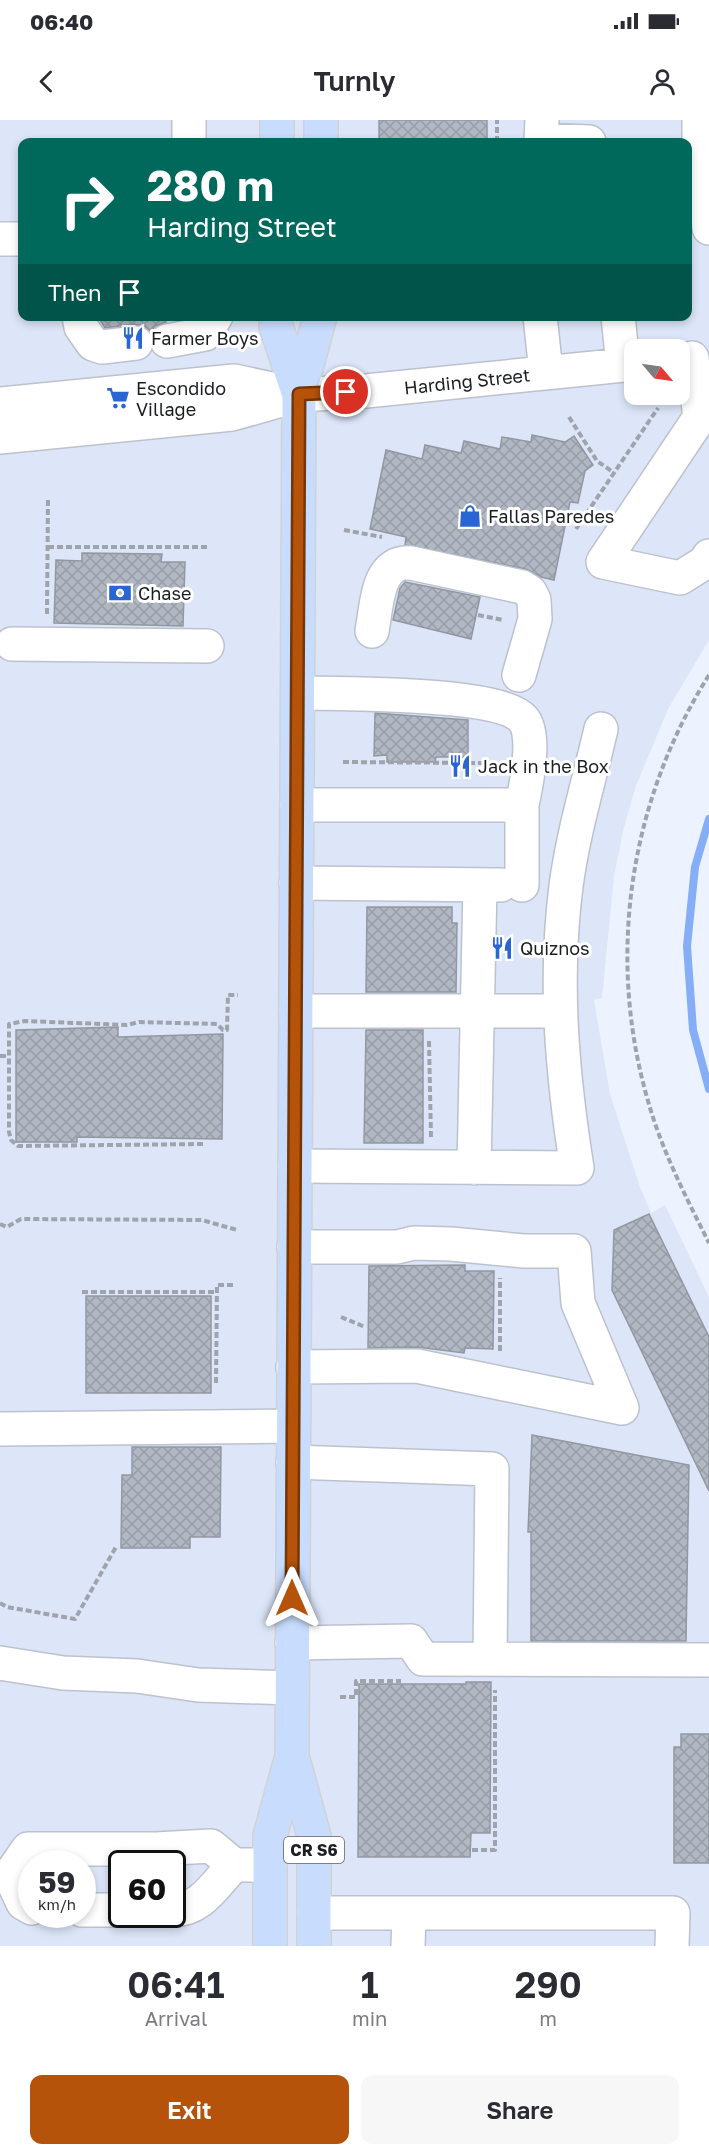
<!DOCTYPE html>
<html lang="en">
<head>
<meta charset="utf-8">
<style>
	:root { --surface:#fff; --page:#f7f7f7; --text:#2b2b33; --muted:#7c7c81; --accent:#b45309 }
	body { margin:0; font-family:"Golos Text",sans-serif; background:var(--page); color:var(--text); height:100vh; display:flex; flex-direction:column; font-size:22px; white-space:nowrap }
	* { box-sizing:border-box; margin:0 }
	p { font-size:20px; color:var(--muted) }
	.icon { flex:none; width:33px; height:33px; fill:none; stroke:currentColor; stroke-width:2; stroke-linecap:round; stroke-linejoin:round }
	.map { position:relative; height:1826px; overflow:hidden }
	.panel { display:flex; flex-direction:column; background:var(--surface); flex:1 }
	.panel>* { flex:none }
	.guide { position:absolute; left:18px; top:18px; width:674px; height:183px; border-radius:12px; box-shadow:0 3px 9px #0003; background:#00695c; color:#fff; overflow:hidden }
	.needle { width:39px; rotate:119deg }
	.tools { position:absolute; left:624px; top:219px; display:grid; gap:12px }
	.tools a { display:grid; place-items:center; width:66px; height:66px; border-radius:12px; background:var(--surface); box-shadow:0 3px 9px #0003; font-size:30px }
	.speed { position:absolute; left:18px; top:1730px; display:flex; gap:12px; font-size:30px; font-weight:700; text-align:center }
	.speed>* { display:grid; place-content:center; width:78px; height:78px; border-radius:50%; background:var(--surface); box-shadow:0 3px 9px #0003; line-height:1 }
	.speed small { font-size:15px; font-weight:400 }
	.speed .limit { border:3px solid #111; border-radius:9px; background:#fff; color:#111 }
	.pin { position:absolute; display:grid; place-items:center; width:51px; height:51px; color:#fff; margin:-26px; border:3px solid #fff; border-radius:50%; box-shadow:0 2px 6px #0007 }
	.me { position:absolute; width:66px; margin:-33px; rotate:0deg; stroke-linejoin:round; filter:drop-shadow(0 0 4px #0008) }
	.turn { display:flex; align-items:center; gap:21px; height:126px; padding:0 30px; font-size:27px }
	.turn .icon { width:78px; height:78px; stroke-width:2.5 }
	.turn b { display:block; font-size:42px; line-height:51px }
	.then { display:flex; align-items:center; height:57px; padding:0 30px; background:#0003; gap:12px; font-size:22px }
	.eta { display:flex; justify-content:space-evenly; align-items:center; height:102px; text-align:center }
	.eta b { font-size:36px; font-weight:600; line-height:42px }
	.cta { display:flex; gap:12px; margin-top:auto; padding:12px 30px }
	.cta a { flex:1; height:69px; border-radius:12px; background:var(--accent); color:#fff; font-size:24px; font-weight:600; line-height:69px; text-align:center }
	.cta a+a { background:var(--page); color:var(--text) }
	.status { display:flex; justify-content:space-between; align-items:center; height:42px; padding:0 30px; background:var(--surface); direction:ltr }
	.status svg { height:16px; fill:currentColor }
	header { display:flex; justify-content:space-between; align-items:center; height:78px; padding:0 30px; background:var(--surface); font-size:27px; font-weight:600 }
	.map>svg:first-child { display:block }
	.built { fill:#dce6f8; fill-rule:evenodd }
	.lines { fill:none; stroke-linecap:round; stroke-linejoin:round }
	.stream { stroke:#85aef6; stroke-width:8 }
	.building { fill:url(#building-cross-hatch); stroke:#9298a2; stroke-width:1.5 }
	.minor-casing { stroke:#bcc2cd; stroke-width:36 }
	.major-casing { stroke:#d1d2d3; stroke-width:36 }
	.path { stroke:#9fa4ac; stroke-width:4; stroke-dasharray:6 3; stroke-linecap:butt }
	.minor { stroke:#fff; stroke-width:33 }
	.major { stroke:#c8dcfd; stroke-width:33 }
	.route-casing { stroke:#753606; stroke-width:15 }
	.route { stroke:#b45309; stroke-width:10 }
	.labels { text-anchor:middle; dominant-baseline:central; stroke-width:6; stroke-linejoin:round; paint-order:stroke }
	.shield { fill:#fff; stroke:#5f6164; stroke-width:1.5 }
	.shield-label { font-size:16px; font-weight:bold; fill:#1b1d21 }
	.poi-label { font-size:18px; fill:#1b1d21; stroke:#fff; text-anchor:start }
	.street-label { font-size:18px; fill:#1b1d21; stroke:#fff }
</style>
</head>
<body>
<div class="status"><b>06:40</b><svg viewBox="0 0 49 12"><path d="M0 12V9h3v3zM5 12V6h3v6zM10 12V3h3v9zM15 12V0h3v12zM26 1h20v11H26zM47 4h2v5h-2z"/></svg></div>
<header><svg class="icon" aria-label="back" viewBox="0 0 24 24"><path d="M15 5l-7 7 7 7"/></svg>Turnly<svg class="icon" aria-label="person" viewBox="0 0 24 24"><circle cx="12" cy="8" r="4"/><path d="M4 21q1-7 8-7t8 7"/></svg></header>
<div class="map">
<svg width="709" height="1826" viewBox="0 0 709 1826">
	<defs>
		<pattern id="building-cross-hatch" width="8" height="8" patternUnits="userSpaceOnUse" patternTransform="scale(1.5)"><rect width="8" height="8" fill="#b2b8c3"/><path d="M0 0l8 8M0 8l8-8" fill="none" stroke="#989ea7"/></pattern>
	</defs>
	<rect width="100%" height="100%" fill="#ecf3fe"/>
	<path class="built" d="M0,0h709v520l-41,69 -32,77 -12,41 -10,49 -12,122 -8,2 16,94 30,93 11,26 14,-8 44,92v649h-709zM22,22h665v174h-665zM634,230h46v44h-46zM32,1743h50v51h-50zM122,1743h50v51h-50z"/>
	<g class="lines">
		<path class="stream" d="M709,699l-14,48 -8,79 6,84 16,59"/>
	</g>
	<path class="building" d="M379,0h108v22h-108z
		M98,196h68v6l-11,4 -4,6 -7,-6 -10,-2 -29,4z
		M532,315l33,7 9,-6 19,29 -8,6 -7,32 -8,-1 -16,78 -13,-3 -15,-8 -121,-24 1,-8 -36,-8 16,-79 36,9 3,-14 36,8 3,-12 36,8 2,-12 29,5z
		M82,433l80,1 -1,8h24l-2,64 -129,-3 2,-63 26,1z
		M405,462l75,15 -9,42 -78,-19 7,-32z
		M375,593l93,7v37h-32l-1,5h-48v-7l-13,1z
		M367,787h85v16h5l-1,69h-90z
		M118,907v10l105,-3 -1,105 -145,-2v5h-61v-112z
		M366,910h57v113h-59z
		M649,1094l60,123v154l-97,-201 2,-60z
		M465,1145v6h29l-1,78 -28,-1 -1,5 -47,-6 -49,1 1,-82z
		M86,1176h125v97h-125z
		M532,1315l157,30 -3,176h-155v-109h-3z
		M132,1327h89l-1,90h-30v11h-69l1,-73h10z
		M466,1562h25l-1,151h-19l-1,24h-112l1,-173h107z
		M681,1614h28v129h-35v-116h7z"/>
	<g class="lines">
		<g class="minor-casing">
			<path id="minor" d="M542,0l-1,20 48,2
				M699,0v39l10,69
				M189,22v-22
				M0,119h22
				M79,196l2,11 12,17 9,3 34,-4
				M540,196l6,56
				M618,196l5,49
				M167,221l38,-7 11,-18
				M692,238l8,59 -97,145 77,16 24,-15 5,-7
				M0,284l234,-23 61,13
				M0,317l232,-23 67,-19 67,-4 268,-27
				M372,511c5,-25 4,-71 39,-68l111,24 8,5 4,8 1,19 -16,56
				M12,524l195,2
				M298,573c41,1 201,-1 225,26 14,15 3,67 -1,86
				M297,685h225v80
				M296,763l205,2
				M296,891h262
				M295,1046l282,2c-15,-94 -23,-187 -11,-282 7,-53 23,-105 35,-157
				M474,1048l6,-283
				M294,1127h103l17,-4 37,1 73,7h50l4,52 44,105
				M293,1247l124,-1 205,42
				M0,1309l293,-3
				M293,1342l199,7 -2,190
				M292,1523l119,-2 12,18 286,1
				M0,1543l63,10 74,3 61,9 93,3
				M32,1788l-9,-5 -13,-28 18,-26h128l55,-3 23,19h36
				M82,1790h40
				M172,1790c30,0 43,-26 62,-45
				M314,1793h359l-1,33
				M408,1826l1,-32"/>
		</g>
		<g class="major-casing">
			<path id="major" d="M277,22v-22
				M321,22v-22
				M276,196v10l23,69
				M292,1636l22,80v110
				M270,1826v-110l22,-80 7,-1361 21,-79"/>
		</g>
		<path class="path" d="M497,22v-22
			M569,297l28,44 16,11
			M576,409l82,-121
			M344,410l38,7
			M48,427h160
			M47,494l1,-117
			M478,495l25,5
			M709,555c-80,127 -103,282 -61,426 14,50 38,96 61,142
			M343,642l142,1
			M429,921l2,97
			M0,936h9
			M203,1024l-185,2 -7,-6 -2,-8v-108l16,-3 102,4 12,-3 78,2 6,6h4l1,-35h10
			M0,1104l7,3 14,-8 181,1 35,10
			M82,1172h135
			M341,1197l24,10
			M500,1231v-73
			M216,1263l1,-98h19
			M0,1483l7,4 68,12 41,-72
			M340,1577h16v-16h45
			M472,1730h23v-160"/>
		<use href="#minor" class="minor"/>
		<use href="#major" class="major"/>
	</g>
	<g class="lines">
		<g class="route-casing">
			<path id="route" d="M292,1478l7,-1204 47,-2"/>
		</g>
		<use href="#route" class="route"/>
	</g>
	<defs>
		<g id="restaurant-bare" transform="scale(1.8)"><path d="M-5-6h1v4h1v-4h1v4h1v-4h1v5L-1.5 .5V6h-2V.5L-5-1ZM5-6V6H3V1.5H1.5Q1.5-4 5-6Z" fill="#2a66d3" stroke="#fff" stroke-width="2.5" paint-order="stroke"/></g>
		<g id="supermarket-bare" transform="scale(1.8)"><path d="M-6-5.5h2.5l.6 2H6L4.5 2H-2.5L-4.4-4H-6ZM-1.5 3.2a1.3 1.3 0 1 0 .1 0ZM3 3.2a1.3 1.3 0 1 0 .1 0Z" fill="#2a66d3" stroke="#fff" stroke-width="2.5" paint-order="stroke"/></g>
		<g id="shop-bare" transform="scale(1.8)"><path d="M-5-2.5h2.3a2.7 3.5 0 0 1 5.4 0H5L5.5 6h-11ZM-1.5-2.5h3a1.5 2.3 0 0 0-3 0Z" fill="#2a66d3" stroke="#fff" stroke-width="2.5" paint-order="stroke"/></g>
		<g id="bank-bare" transform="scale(1.8)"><path d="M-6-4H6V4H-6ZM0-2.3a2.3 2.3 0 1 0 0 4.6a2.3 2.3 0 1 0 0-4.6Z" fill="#2a66d3" stroke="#fff" stroke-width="2.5" paint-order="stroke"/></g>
	</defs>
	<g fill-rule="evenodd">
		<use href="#restaurant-bare" x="133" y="218"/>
		<use href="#supermarket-bare" x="118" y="278"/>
		<use href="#shop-bare" x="470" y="396"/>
		<use href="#bank-bare" x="120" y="473"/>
		<use href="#restaurant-bare" x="460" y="646"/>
		<use href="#restaurant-bare" x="502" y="828"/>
	</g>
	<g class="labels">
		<rect class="shield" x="284" y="1717" width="60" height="26" rx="4.5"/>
		<g class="shield-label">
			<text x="314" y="1730">CR S6</text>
		</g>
		<g class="poi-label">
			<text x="151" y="218">Farmer Boys</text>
			<text x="136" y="268">Escondido<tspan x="136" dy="21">Village</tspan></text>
			<text x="488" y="396">Fallas Paredes</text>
			<text x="138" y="473">Chase</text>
			<text x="478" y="646">Jack in the Box</text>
			<text x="520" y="828">Quiznos</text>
		</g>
		<g class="street-label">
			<text transform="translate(467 261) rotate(-6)">Harding Street</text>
		</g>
	</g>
</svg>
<div class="tools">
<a><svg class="needle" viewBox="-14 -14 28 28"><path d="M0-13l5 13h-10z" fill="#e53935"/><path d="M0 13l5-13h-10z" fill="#7c7c81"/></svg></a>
</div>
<div class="speed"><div>59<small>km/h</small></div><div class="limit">60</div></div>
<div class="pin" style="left:346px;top:272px;background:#d93025"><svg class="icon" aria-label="arrive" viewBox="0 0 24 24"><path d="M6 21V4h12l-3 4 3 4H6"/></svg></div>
<svg class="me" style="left:292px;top:1478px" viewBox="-20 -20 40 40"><path d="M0-17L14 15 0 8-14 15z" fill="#b45309" stroke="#fff" stroke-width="4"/></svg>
<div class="guide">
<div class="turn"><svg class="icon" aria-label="right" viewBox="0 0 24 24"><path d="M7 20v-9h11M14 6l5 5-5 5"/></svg><div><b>280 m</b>Harding Street</div></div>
<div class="then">Then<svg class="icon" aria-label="arrive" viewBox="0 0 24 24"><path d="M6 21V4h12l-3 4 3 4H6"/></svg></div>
</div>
</div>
<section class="panel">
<div class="eta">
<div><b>06:41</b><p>Arrival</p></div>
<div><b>1</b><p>min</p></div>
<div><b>290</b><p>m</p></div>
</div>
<div class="cta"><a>Exit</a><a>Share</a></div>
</section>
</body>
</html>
